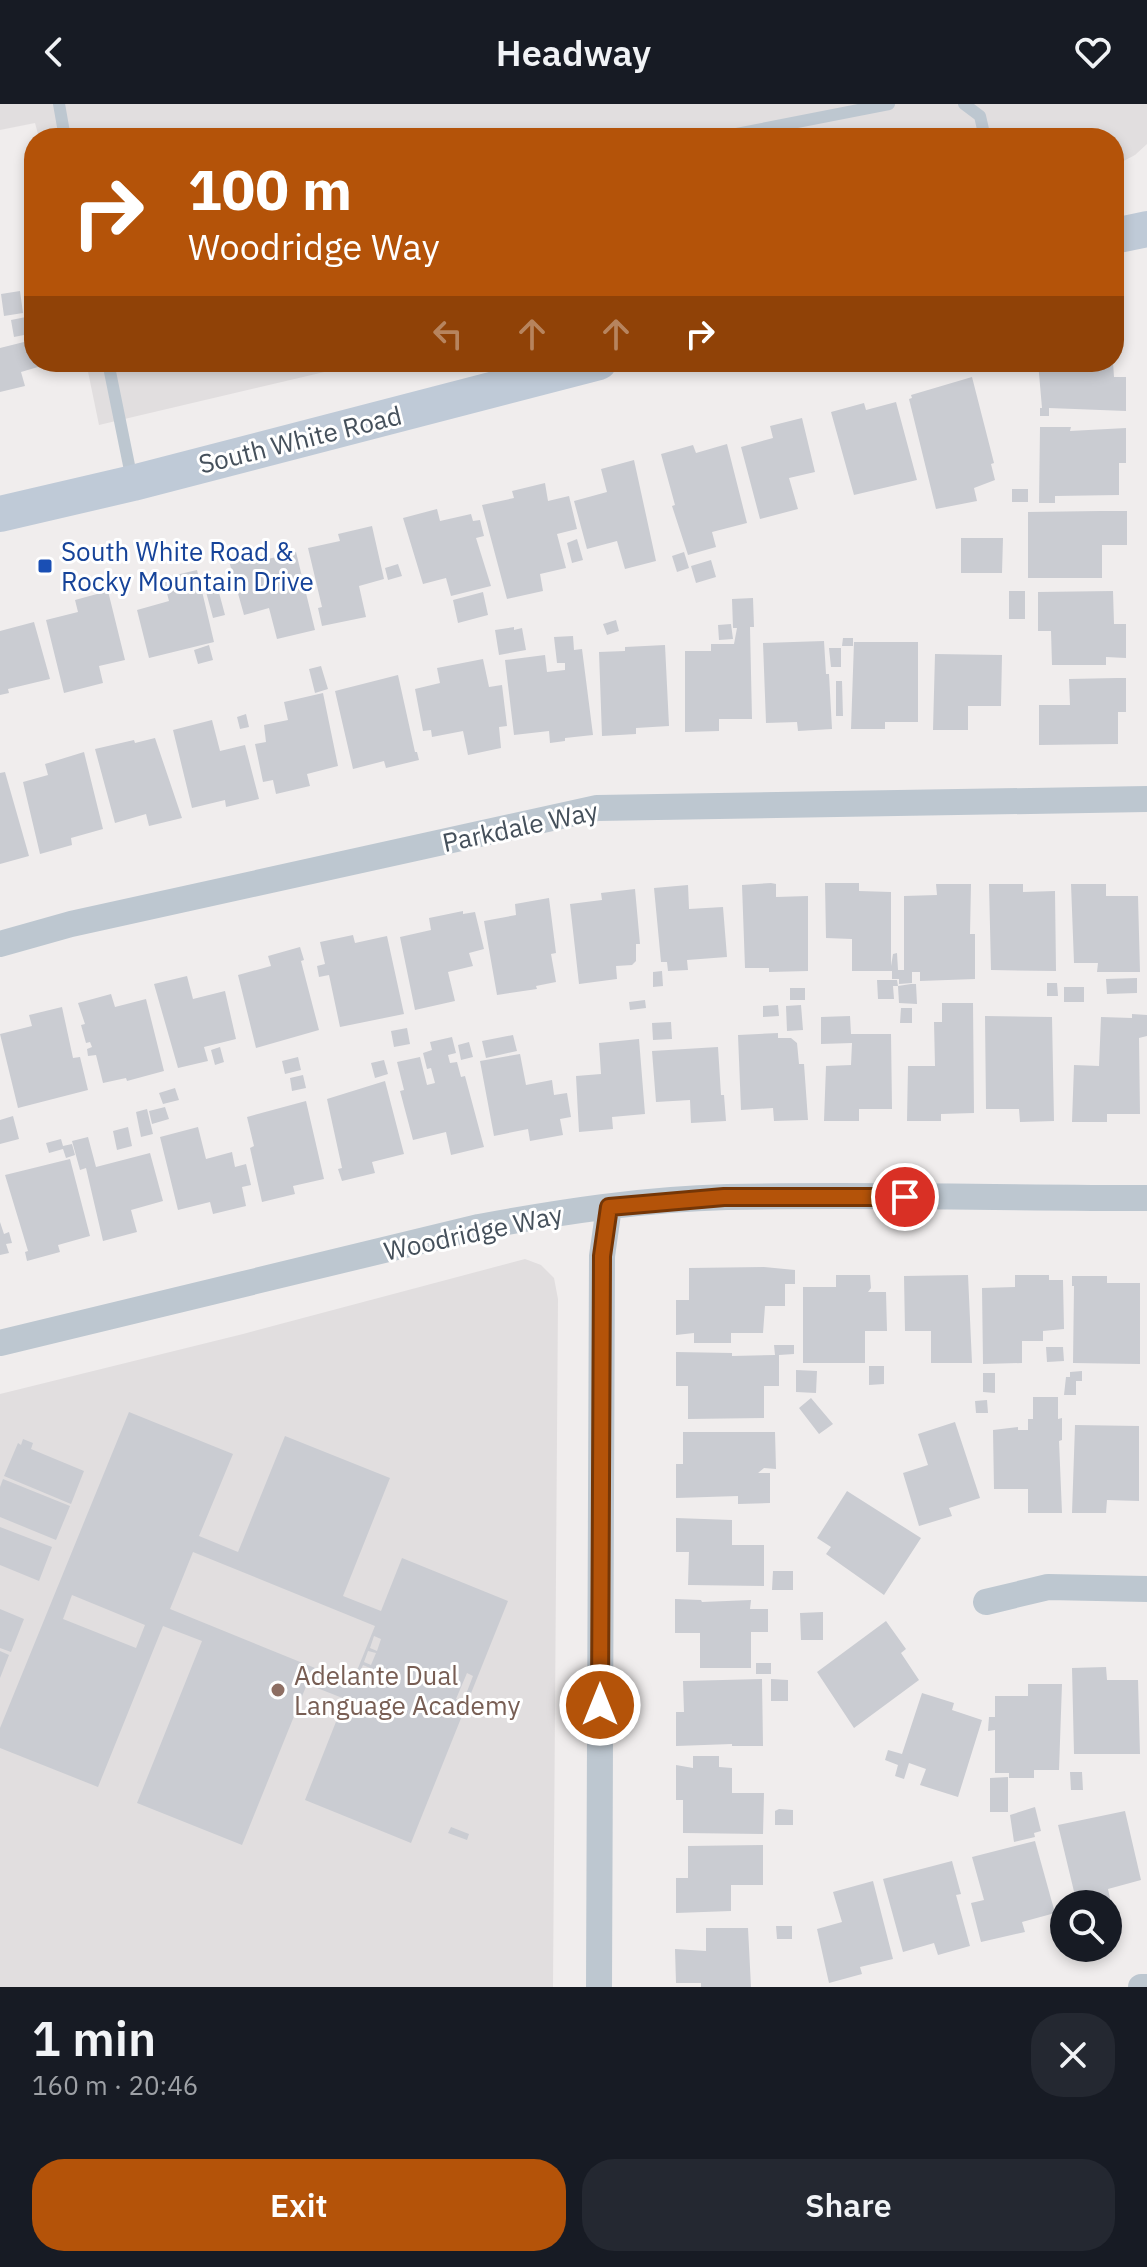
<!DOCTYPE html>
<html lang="en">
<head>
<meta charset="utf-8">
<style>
	:root { --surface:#171b24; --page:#242831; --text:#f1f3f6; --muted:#9ea1a6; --accent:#b45309 }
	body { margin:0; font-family:"IBM Plex Sans",sans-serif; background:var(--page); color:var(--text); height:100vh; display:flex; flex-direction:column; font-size:30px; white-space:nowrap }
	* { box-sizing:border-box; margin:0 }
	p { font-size:26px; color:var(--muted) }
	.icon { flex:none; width:44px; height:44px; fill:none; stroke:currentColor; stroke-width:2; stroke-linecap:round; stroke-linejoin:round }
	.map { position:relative; height:1883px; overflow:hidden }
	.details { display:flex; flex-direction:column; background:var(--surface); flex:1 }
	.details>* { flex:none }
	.top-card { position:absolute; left:24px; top:24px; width:1100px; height:244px; border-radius:32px; box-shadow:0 4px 12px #0003; background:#b45309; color:#fff; overflow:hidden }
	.tools { position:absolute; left:1050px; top:1786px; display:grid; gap:16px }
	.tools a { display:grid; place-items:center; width:72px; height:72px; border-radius:50%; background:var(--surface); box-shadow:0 4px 12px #0003; font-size:40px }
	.pin { position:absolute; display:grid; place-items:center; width:68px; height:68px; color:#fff; margin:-34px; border:4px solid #fff; border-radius:50%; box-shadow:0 2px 8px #0007 }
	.me { position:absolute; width:88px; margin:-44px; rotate:0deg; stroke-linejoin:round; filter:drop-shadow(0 0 6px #0008) }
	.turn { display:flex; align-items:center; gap:28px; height:168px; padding:0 32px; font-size:36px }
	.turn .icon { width:104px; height:104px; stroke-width:2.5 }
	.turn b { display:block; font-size:56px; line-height:68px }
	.lanes { display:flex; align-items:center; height:76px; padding:0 32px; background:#0003; justify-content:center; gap:40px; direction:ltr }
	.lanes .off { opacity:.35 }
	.round { display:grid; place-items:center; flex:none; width:84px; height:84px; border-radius:32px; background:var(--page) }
	.overview { display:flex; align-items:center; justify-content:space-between; height:136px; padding:0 32px }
	h1 { font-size:48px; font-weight:600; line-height:60px }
	.primary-button { display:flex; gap:16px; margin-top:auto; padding:16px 32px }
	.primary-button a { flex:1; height:92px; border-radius:32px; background:var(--accent); color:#fff; font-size:32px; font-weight:600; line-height:92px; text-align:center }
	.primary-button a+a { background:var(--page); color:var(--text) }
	header { display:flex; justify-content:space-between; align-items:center; height:104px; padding:0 32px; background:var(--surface); font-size:36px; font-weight:600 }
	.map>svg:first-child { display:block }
	.education { fill:#e1dedf }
	.building { fill:#caccd2; fill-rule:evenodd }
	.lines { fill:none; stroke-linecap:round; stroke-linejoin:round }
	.lane { stroke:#bdc7d0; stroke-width:12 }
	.street { stroke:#bdc7d0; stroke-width:26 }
	.secondary { stroke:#bfcad7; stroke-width:36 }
	.route-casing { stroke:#753606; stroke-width:20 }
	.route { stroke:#b45309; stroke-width:14 }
	.transit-dot { fill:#1a4fb4; stroke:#fff; stroke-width:3 }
	.education-dot { fill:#8d6e63; stroke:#fff; stroke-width:3 }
	.labels { text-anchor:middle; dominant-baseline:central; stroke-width:6; stroke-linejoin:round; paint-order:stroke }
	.street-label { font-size:26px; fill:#45505b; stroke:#fff }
	.transit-label { font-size:26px; fill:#164399; stroke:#fff; text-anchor:start }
	.education-label { font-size:26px; fill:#785e54; stroke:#fff; text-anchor:start }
</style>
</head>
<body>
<header><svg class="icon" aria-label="back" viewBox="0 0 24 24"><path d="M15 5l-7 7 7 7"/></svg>Headway<svg class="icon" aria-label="heart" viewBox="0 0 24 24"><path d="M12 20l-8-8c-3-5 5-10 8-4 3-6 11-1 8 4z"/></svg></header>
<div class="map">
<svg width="1147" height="1883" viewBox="0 0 1147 1883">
	<rect width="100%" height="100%" fill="#f0eded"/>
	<path class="education" d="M0,0h1147v40l-12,11 -21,11v-28h-1075l-4,-15 -35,7z
		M86,258h281l-268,63z
		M525,1155l16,6 13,13 4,21 -5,688h-553v-593l243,-60z"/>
	<path class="building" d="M20,187l3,22 -19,3 -3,-22z
		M31,212l3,17 -20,4 -3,-17z
		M32,236l2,22h3l1,5 -17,5 4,14 -25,6v-44z
		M1009,258h14v9h-13z
		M1038,258h75l1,15h12v34l-77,-3v8h-9v-8h2z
		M972,273l22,86 -3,1 4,16 -21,8 3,13 -41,8 -27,-110 3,-1 -1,-3z
		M896,298l21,78 -63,15 -23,-83 33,-9 2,7z
		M802,314l13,54 -26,6 9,31 -38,10 -19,-72 32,-9 -3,-12z
		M1040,323h31l-1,4 56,-3v35h-7v32l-64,1v7h-16z
		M727,340l20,79 -35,9 4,15 -28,8 -16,-49 3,-1 -14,-51 32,-9 3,8z
		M634,356l22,101 -31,8 -8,-28 -30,8 -13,-48 33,-9 -6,-23z
		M545,379l3,18 21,-5 8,33 -20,5 9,34 -26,6 3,17 -36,8 -25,-94 32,-7 -2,-7z
		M1012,385h16v13h-16z
		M437,405l3,12 31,-7 2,7 7,-1 4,16 -8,2 15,48 -40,10 -5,-18 -23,6 -20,-66z
		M1100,407h27v34h-25v33h-74v-66z
		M372,422l12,53 -25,7 7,31 -44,9 -4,-18 4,-1 -14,-59 32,-7 -2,-7z
		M961,434h42l-1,35h-41z
		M577,435l6,21 -11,3 -5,-20z
		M296,448l19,78 -38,9 -8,-31 -25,7 -15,-54 34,-8 1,7z
		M684,448l5,16 -12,4 -5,-16z
		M711,456l5,17 -20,6 -5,-17z
		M398,460l4,12 -14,4 -3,-12z
		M197,466l17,72 -65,16 -12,-48 32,-9 -6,-23z
		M217,481l8,30 -12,3 -8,-30z
		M108,487l17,69 -26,6 4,17 -39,10 -18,-73 32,-8 -3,-12z
		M1009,487h16v28h-16z
		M1113,487l1,33h12v34l-20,-1v8h-54l-1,-34h-13v-39z
		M483,488l5,23 -30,8 -5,-23z
		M753,494l1,29h-4l2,92h-33v12l-34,1v-81h26v-7h23l3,-16h-4l-1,-29z
		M616,516l3,11 -12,4 -4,-11z
		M34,518l16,57 -42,10 1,4 -9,2v-64z
		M731,520l2,15 -14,1 -1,-15z
		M514,523v3l8,-2 4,22 -27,5 -4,-25z
		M573,532l1,14 8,-1 11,86 -28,3v3l-15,2 -1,-12 -35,4 -9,-75 40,-5 2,17 18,-2v-7h-8l-3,-26z
		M843,534h10v8h-11z
		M824,537l2,33h3l3,55 -34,2 -1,-9 -31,1 -3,-80z
		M854,538h64v80h-33v7h-34z
		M209,541l4,15 -15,4 -4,-14z
		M665,541l4,81 -33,2v6l-34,2 -3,-84 26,-1v-4z
		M829,544h12v19h-10z
		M935,550l67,1 -1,51h-33v24h-35z
		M483,555l6,28 13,-2 5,41 -8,1 2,21 -33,7 -5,-24 -31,6 -1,-7 -8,1 -8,-42 25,-6 -3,-15z
		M321,562l7,23 -13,4 -6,-24z
		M398,571l17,77h2l2,8 -33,8 -2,-7 -31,8 -18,-78z
		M1117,574h9v34h-8v32l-79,1v-40h31l-1,-26z
		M836,577h6l1,35h-7z
		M323,589l15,73 -31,8 3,12 -34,8 -3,-14 -10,2 -8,-38 11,-2 -2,-17 24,-5 -4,-18z
		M246,610l3,13 -9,2 -3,-12z
		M212,616l8,31 25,-6 14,54 -33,8 -1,-7 -33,8 -19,-78z
		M155,634l27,80 -33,8 -3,-12 -31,9 -20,-74 39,-9 1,3z
		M84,648l19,77 -32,9 1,7 -32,9 -17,-72 25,-7 -3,-11z
		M5,668l24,84 -29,8v-91z
		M771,779l5,1v13l32,-1v75l-39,1v-4h-24l-3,-83z
		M825,779h34v8l32,1v74l2,-12 4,-1 1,17h6v-74l33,-1 -1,-11h35l-1,50h5v45l-55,2v-9h-8v11l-13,1v-5h-7v-8h-40v-32l-26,-1z
		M989,780h34v8l32,-1 1,80 -65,-1z
		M1071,780h35v12h32l2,76h-43l1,-9h-24z
		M688,781l1,24 34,-2 4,50 -40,3 1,10 -20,1 -1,-9h-6l-7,-74z
		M635,785l5,55h-4v17l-4,4 -16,1 1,13 -38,5 -9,-80 32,-4 -1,-7z
		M549,794l7,55 -5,1 5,28 -20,4 1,3 -40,6 -13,-74 32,-6 -1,-11z
		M463,807v3l12,-2 9,37 -15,4 4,13 -25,6 7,29 -40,9 -15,-73 31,-7 -2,-12z
		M353,831l2,8 32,-7 17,78 -64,13 -11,-52 -10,2 -2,-11 8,-2 -5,-22z
		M300,843l4,13 -3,1 18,69 -63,18 -18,-73 33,-9 -3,-10z
		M662,867l1,15 -10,1v-15z
		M187,872l6,23 32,-8 11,48 -32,8 4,14 -30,7 -24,-84z
		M1137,874v15l-30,1 -1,-15z
		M877,876h20l1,6h-5l1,13h-16z
		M1047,879h10l1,13h-11z
		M911,880h5l1,20 -18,-1 -1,-17z
		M1064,883h20v15h-20z
		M790,884h15v12h-15z
		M111,890l4,13 31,-8 18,72 -37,10 -1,-3 -23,5 -7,-28 -8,1 -1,-7 5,-2 -2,-5 -4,1 -5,-18 4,-1 -7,-21z
		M645,896l1,8 -16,2 -1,-8z
		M942,899h31l1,110 -33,1v7h-34l1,-55h27l-1,-44h8z
		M778,901l1,11 -16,1v-11z
		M801,901l2,25 -16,1 -1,-25z
		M62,903l11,51 7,-1 8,33 -70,18 -18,-74 32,-8 -3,-11z
		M901,904h11v15h-12z
		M1132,910l15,1v21l-8,2 1,76h-33v8h-35l2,-57 25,1 2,-49 31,1z
		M850,912l1,18h40l1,75h-33v12h-35l2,-55 25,-1 1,-22 -31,1v-27z
		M985,912l67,1 2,104 -34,1 -1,-13h-33z
		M671,918l1,17 -19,1 -1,-17z
		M407,924l3,16 -16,3 -3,-16z
		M778,929v5h13l6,5 2,21h5l4,56 -34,1 -1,-13 -32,2 -3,-75z
		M513,931l4,16 -31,7 -4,-17z
		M452,933l4,16 -8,2 2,8 7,-1 4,15 4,-1 19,71 -33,8 -5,-23 -33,8 -13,-49 4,-1 -7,-28 23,-5 7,28 8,-2 -4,-15 -4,1 -4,-16 9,-3 -2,-8z
		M639,935l6,75 -33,3 1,12 -34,3 -3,-56 25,-2 -2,-31z
		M469,938l4,15 -12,3 -3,-15z
		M220,943l4,15 -9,3 -4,-15z
		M718,943l3,48h3l2,26 -35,2 -1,-23 -34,2 -4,-51z
		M520,950l6,31 26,-5 2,15 13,-2 4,24 -11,2 3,16 -33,6 -2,-12 -34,7 -14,-75z
		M298,953l3,13 -16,4 -3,-13z
		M384,956l4,14 -13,4 -4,-15z
		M303,971l3,13 -14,3 -2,-13z
		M385,977l19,73 -32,8 3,11 -33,8 -4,-12 4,-1 -15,-69z
		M175,984l4,12 -16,4 -4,-11z
		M306,997l18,78 -31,7 2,8 -33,8 -12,-54 4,-2 -7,-29z
		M165,1003l4,12 -17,5 -3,-13z
		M147,1005l6,25 -12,3 -5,-25z
		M13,1012l6,23 -19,5v-24z
		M128,1023l4,19 -15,4 -4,-19z
		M198,1023l8,32 26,-7 3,15 11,-3 5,21 -9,2 4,19 -33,8 -3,-12 -32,8 -18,-73z
		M88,1033l8,30 54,-14 13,48 -32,9 6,22 -34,9 -17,-73 -6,2 -8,-29z
		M61,1035l2,7 9,-2 3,11 -9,3 -3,-9 -14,4 -3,-10z
		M70,1055l20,77 -32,9 2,7 -33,9 -2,-9 3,-1 -23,-76z
		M0,1118l4,12 5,-2 3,11 -6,1 3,9 -9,2z
		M764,1163l31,3v14h-10v22h-20l-2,27h-32v10h-37v-10l-18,2v-35h13v-32z
		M836,1171h34l1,13 -3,4h18l1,39h-22v32h-62v-76h33z
		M968,1171l4,88h-41v-32h-26l-1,-55z
		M1015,1171h34v5h14l1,49 -21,2v10h-21v22l-39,1 -1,-76 33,-1z
		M1072,1172h35v7h33v81l-67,-1 1,-77h-2z
		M774,1241h20v9l-15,1v31h-15v32l-76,1v-33h-12v-34l56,1v3l43,-1z
		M1046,1243h17l1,14 -17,1z
		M869,1262h15v18l-15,1z
		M796,1266l21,1 -1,22 -20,-1z
		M1082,1267v10h-6v14h-12l2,-18h4v-5z
		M983,1269h12v20l-12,-1z
		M1033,1293h25v22l4,-1v22l-3,1 3,72h-34v-24h-34l-1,-59 25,-3v3h10v-11h5z
		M811,1294l22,26 -14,10 -20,-26z
		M987,1296l1,13h-12l-1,-12z
		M129,1308l104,42 -34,82 39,16 47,-116 105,42 -47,118 38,15 21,-53 106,43 -97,242 -106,-43 40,-101 -38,-15 -65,161 -105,-42 65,-162 -39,-15 -65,161 -98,-39v-20zM193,1448l182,74 -23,57 -182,-74zM72,1491l73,30 -9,23 -73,-29zM374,1532l7,3 -4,12 -7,-3zM368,1547l8,2 -5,12 -7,-3zM363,1561l7,3 -5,11 -7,-3zM467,1569l6,3 -10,26 -7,-3zM455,1598l7,3 -5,11 -6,-2z
		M955,1318l25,76 -31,10 3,8 -33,10 -16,-53 25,-8 -10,-31z
		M1075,1321l64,1v75l-32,-1 -1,13h-34z
		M683,1328h92l1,37 -12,-1 -6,5h12v30l-32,1v-8l-62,2v-34h7z
		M23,1335l10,4 -2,6 53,22 -13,33 -67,-28 14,-33 3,2z
		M3,1375l67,27 -14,34 -56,-23v-30z
		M847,1387l74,47 -37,57 -58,-41 5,-7 -14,-9z
		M676,1414l56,2v25h32v41l-76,-1 1,-33h-13z
		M0,1423l52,20 -13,34 -39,-16z
		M773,1467h20v19h-21z
		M675,1495l26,1 1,2 49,-2 -1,9h18v23h-17v36h-51v-35h-25z
		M0,1505l24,10 -13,33 -11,-4z
		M823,1508v28h-22l-1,-27z
		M886,1517l20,28 -5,4 18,27 -65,48 -37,-56z
		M0,1547l9,4 -9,23z
		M756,1559h15v11h-15z
		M1106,1563l1,13h31l2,74h-66l-2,-86z
		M762,1575l1,67h-31v-2l-56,2v-34h8l-1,-31z
		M771,1575l17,1v21h-17z
		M1028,1580h34l-3,86h-25v8h-25v-5h-14v-43l-7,1 1,-14h6v-21h33z
		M922,1589l32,10 -2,7 30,10 -24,77 -38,-12 6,-16 -17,-6 -5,16 -9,-3 3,-11 -13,-5 3,-10 14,4z
		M693,1652h26v11l13,1v25h32l-1,41 -80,-1v-33h-7v-35l17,3z
		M1070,1668h12l1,18h-12z
		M1008,1673v35h-18v-34z
		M1035,1703l6,24 -7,2 1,4 -21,5 -4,-27z
		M779,1705l14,1v15h-18v-14z
		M1125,1707l16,69 -33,9 5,23 -5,1v-9h-31l-19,-79z
		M451,1723l18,7 -2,6 -19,-7z
		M1035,1737l20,72 -33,9 3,10 -44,10 -10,-39 13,-3 -12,-43z
		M763,1741v40h-32v26l-55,2v-35h12v-32z
		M952,1757l9,33 -5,1 14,51 -32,9 -4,-12 -31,9 -20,-73z
		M873,1777l20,78 -33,8 2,7 -33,9 -12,-54 25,-7 -9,-30z
		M776,1822h16v13h-15z
		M706,1824h42l3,59h-50v-4h-25l-1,-34 31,2z"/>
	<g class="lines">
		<path class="lane" d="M59,0l6,34
			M964,0l16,12 5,22
			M716,34l173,-34
			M108,258l24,118"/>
		<path class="street" d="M0,840l71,-20 526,-116 550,-9
			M0,1239l479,-116c81,-15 165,-28 248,-30 140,-3 280,1 420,1
			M986,1498l62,-15 99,2
			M599,1883l3,-731 7,-49
			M1141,1883h6"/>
		<path class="secondary" d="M1114,132l33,-7
			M0,410l133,-31 466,-121"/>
	</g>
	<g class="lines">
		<g class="route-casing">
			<path id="route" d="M600,1601l2,-449 7,-49 115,-10h181"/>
		</g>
		<use href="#route" class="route"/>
	</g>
	<rect class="transit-dot" x="37" y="454" width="16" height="16" rx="4"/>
	<circle class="education-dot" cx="278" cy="1586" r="8"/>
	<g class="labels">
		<g class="street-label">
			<text transform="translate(300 335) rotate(-14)">South White Road</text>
			<text transform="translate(520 722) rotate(-12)">Parkdale Way</text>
			<text transform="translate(473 1128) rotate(-12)">Woodridge Way</text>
		</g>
		<g class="transit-label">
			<text x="61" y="447">South White Road &amp;<tspan x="61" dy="30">Rocky Mountain Drive</tspan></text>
		</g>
		<g class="education-label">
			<text x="294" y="1571">Adelante Dual<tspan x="294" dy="30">Language Academy</tspan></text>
		</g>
	</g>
</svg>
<div class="tools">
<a><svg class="icon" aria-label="search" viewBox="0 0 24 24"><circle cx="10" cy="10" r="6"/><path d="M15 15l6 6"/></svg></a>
</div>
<div class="pin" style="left:905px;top:1093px;background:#d93025"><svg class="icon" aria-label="arrive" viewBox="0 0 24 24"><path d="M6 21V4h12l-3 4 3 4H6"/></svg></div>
<svg class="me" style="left:600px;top:1601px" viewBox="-20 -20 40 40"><circle r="17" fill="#b45309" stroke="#fff" stroke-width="3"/><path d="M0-11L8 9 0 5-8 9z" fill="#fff"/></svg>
<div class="top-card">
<div class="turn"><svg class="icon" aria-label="right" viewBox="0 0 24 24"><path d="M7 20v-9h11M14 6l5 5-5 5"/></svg><div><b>100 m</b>Woodridge Way</div></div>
<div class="lanes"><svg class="icon off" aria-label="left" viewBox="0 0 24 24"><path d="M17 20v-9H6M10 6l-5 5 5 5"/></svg><svg class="icon off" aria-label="ahead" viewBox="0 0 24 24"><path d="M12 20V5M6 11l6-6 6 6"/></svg><svg class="icon off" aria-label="ahead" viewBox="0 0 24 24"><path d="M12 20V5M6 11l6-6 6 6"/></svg><svg class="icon" aria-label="right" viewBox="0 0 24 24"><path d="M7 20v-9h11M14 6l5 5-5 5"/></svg></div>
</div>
</div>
<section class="details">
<div class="overview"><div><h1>1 min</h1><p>160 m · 20:46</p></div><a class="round"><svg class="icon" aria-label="close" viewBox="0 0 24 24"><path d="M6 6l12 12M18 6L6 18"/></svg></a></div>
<div class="primary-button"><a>Exit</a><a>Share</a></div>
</section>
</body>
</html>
